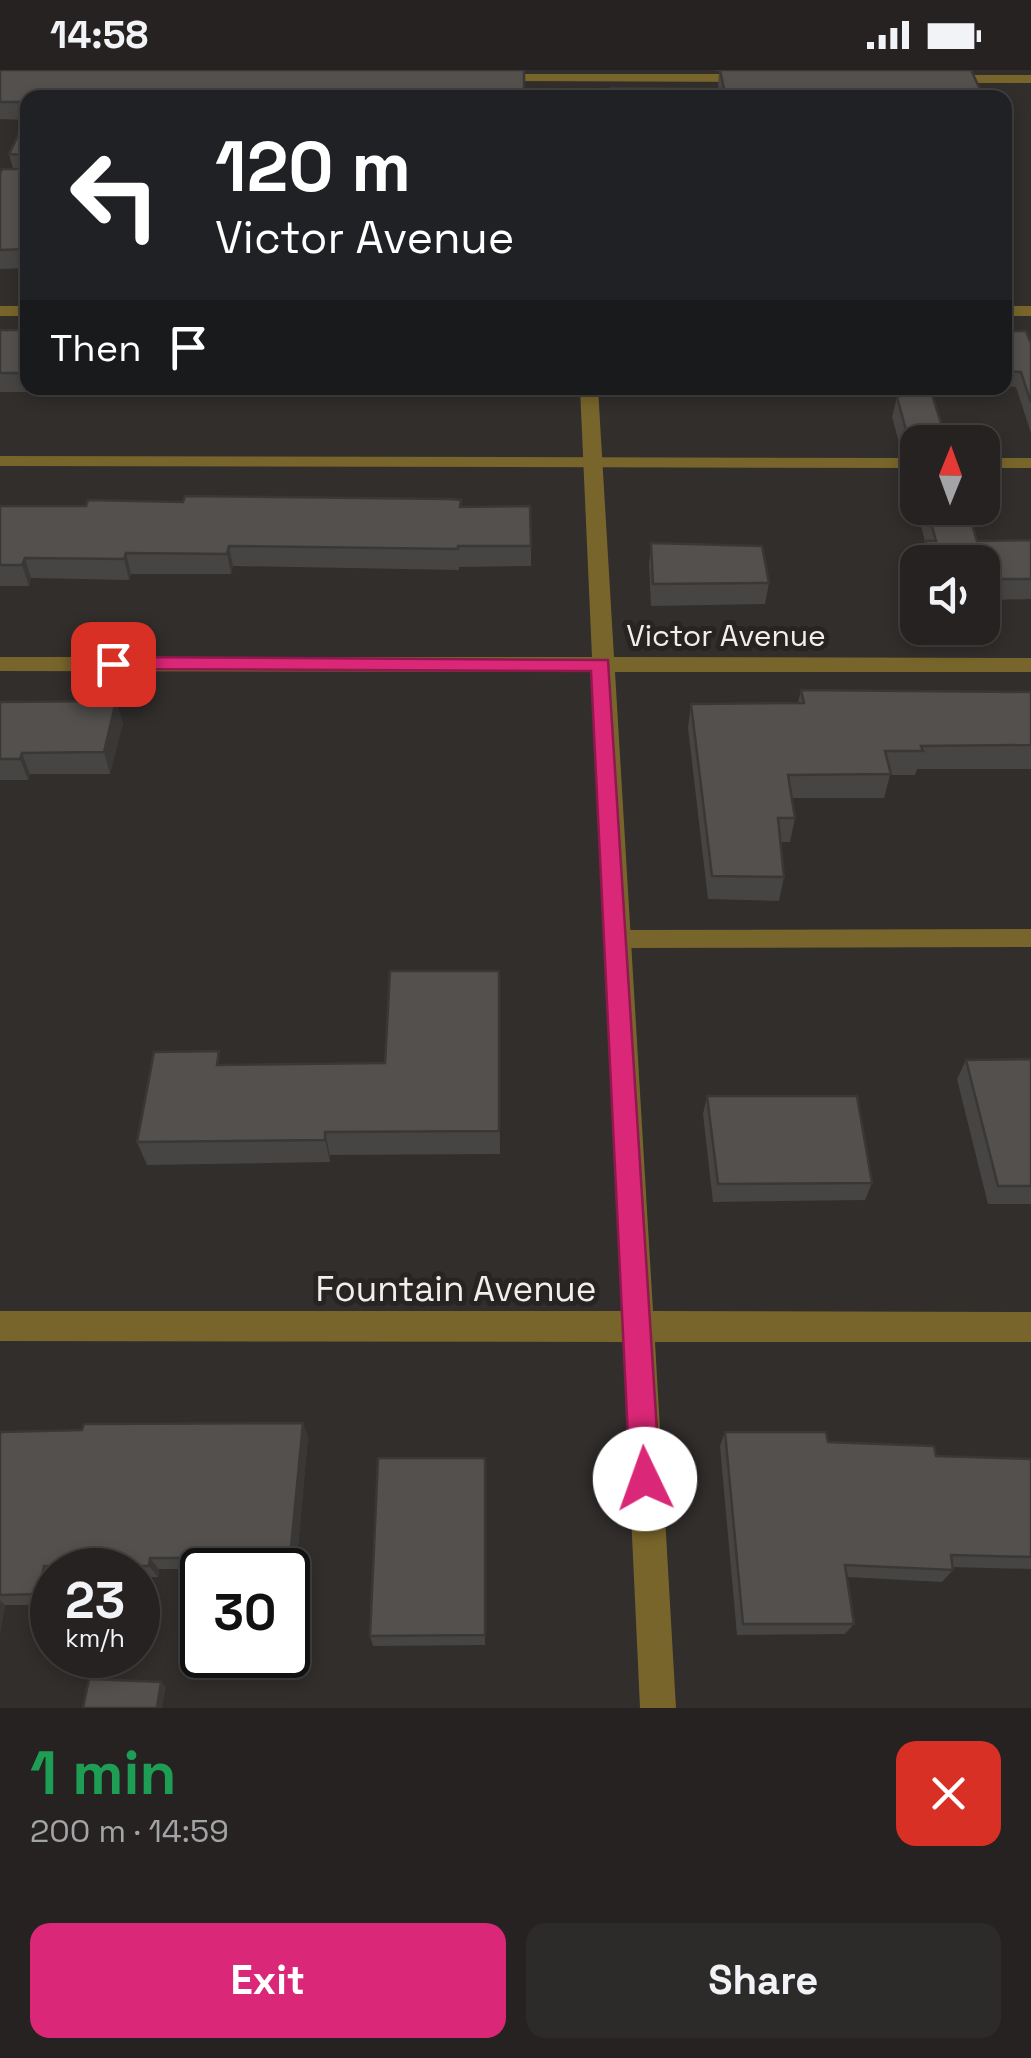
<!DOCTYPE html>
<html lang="en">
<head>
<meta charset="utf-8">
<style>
	:root { --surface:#252221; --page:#2d2a2a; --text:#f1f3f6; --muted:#a3a4a5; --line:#423f3f; --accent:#db2777 }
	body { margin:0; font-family:"Space Grotesk",sans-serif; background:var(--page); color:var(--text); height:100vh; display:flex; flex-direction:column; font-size:38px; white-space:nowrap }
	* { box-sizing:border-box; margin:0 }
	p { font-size:32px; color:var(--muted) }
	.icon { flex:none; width:55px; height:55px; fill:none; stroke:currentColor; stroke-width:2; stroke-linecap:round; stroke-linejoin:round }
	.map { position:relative; height:1638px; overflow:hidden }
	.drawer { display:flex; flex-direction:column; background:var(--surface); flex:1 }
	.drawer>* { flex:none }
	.banner { position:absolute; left:20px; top:20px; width:992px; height:305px; border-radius:20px; box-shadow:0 5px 15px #0003,0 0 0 2px var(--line); background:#202124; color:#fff; overflow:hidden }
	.needle { width:65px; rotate:1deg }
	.buttons { position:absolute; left:900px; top:355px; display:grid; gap:20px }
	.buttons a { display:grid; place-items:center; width:100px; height:100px; border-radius:20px; background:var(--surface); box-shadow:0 5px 15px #0003,0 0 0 2px var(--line); font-size:50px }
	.speed { position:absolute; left:30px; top:1478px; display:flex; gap:20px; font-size:50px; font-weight:700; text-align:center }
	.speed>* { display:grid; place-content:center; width:130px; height:130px; border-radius:50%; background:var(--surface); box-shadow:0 5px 15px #0003,0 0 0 2px var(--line); line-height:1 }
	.speed small { font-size:25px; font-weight:400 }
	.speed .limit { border:5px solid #111; border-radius:15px; background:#fff; color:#111 }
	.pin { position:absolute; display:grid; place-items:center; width:85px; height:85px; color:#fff; margin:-42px; border-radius:20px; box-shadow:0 5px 15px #0006 }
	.me { position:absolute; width:110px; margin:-55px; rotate:357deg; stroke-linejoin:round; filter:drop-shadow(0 0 8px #0008) }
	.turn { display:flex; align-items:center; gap:35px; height:210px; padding:0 30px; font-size:45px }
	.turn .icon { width:130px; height:130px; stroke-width:2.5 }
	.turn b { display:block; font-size:70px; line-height:85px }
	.then { display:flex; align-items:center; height:95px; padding:0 30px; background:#0003; gap:20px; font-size:38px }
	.round { display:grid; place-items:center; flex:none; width:105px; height:105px; border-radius:20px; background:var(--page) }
	.headline { display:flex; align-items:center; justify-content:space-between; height:170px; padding:0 30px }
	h1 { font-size:60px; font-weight:600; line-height:75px; color:#1e9e55 }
	.button { display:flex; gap:20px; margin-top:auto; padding:20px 30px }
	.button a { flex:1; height:115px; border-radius:20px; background:var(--accent); color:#fff; font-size:40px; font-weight:600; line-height:115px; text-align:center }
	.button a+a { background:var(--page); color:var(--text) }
	.status { display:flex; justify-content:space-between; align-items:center; height:70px; padding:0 50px; background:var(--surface); direction:ltr }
	.status svg { height:28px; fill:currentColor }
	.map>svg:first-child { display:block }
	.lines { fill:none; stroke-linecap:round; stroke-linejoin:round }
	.lane { fill:#78652b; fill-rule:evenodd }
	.street { fill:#78652b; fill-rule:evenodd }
	.wall { fill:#474543 }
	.shaded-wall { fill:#3a3837 }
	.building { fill:#53504e; stroke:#3a3837; stroke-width:2.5 }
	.route { fill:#db2777; stroke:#8e194d; stroke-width:2.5 }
	.labels { text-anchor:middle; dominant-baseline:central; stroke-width:10; stroke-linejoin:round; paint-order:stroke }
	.street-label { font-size:30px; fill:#f1efee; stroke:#272422 }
	.near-street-label { font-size:35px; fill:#f1efee; stroke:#272422 }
</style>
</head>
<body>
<div class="status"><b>14:58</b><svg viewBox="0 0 49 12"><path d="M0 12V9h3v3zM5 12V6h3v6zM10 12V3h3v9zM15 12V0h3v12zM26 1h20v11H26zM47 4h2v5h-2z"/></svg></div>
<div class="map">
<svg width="1031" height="1638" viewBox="0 0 1031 1638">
	<rect width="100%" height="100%" fill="#312e2c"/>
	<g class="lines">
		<path class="lane" d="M0,386l918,2v10l-918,-2z
			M982,388h49v10h-49z
			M1031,859v18l-415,1 -8,-2 -4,-7 4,-7 8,-2z"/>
		<path class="street" d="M491,4h260l7,4 -7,4 -265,-1 -2,-3z
			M1031,5v8h-90l-7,-4 7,-4z
			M0,236h28v10h-28z
			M1005,236h26v10h-26z
			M580,318h18l16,269 417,1v14h-416l38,639 378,1v30h-376l21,366h-36l-17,-366 -623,-1v-30h622l-29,-639 -593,-1v-14h592z"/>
	</g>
	<path class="wall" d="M0,0l28,28v170l-28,1v-95l13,-5 -4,-15 16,-34 -25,-1z
		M714,0h257l-253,19 1,-18z
		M0,260h28v58h179l-1,4h-206z
		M1005,261l26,10v92l-15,-46 -11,-1z
		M628,318h67l-1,3h-66z
		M867,318h50v3l-49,-1z
		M897,327l50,45h-29v66h49l10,33 54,-1v59l-38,1 -3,8h-8v-46h-62l5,-21 -18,-69 4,-16 -9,-2 -10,-37z
		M0,436l461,1 70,39v20l-72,1v3l-226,-4 -2,8h-100l-2,6 -98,-2 -2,8h-29z
		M651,473l118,40 -4,21 -114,2 -2,-42z
		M801,620l230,2v77h-114l-2,6h-25l-6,23h-92l3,20 -5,24h-10l4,35 -5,24 -71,-2 -20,-171 3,-24 107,-1z
		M0,632l123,21 -13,51h-80l-2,6h-28z
		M499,901l1,183 -170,1v7l-183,3 -10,-23 86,-77 162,-2z
		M1031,989v145h-43l-31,-125 9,-19z
		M707,1026l165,87 -7,17 -152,2 -10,-88z
		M303,1353l5,14 -12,132h-137l-1,8h-20v-7h-86v24l-1,11h-46l-5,29v-202z
		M725,1362l103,10 108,14 95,3v110l-79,-2 1,3 -11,12 -95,-5 7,47 -9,10 -108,1 -17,-189z
		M485,1388v187l-112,1 -3,-10z"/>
	<path class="shaded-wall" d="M229,476l4,20 -2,8 -4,-20z
		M126,483l5,21 -2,6 -5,-21z
		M25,488l6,20 -2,8 -7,-21z
		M116,631l7,22 -13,51 -6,-22z
		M22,683l8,21 -2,6 -8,-21z
		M325,1062l5,23v7l-5,-22z
		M303,1353l5,14 -12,132 -6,-11z
		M150,1488l9,11 -1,8 -9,-11z
		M44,1496l8,8 -1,31 -12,-11z
		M0,1530l5,5 -5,29z
		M161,1612l5,5 -4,21h-5z"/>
	<path class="building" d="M0,0h524v28h-496v4h-28z
		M720,0h251l13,28h-373v-10l113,1z
		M28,45v134l-28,1v-76l2,-5h21l4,-3 -1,-11 -17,-1z
		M0,260h28v43h-28z
		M1005,261h21l4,10h1v62l-10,-31 -16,-1z
		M930,318l17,54h-20v-4l-20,-4 -10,-37z
		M912,381h6v21z
		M185,426l265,3 11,1 -1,7 70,-1 1,40h-73v3l-229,-3 -2,8 -101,-1 -2,6 -99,-1 -3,7h-22v-59h86l2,-6 95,2z
		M927,438h40l10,33 54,-1v39h-37l3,9h-15v-26h-50l-7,-21h11z
		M651,473l111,3 7,37 -116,1z
		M801,620l230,2v53l-110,1 2,5h-38l6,23 -103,1 7,43h-17l6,59 -72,-1 -21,-172 113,-1z
		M116,631l-12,51 -82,1 -2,6h-20v-57z
		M390,901h109v160l-174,1v8l-188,2 17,-90 65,-1 -2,14 168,-2z
		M1031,989v127h-33l-32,-126z
		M707,1026h150l15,87 -154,1z
		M303,1353l-13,135h-140l-1,8h-105l-5,28 -39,1v-163l82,-2 2,-6z
		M725,1362h101l2,10 106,4 2,10 95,3v98l-80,-2 2,15 -108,-5 9,59h-111z
		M378,1388h107v177l-115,1z
		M89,1609l72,3 -4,26h-74z"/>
	<path class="route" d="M113,587l495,3 52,819 -4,11 -11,4 -11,-4 -4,-11 -39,-808 -485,-2v-10z"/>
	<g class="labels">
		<g class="street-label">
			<text x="726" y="565">Victor Avenue</text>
		</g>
		<g class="near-street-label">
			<text x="456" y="1219">Fountain Avenue</text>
		</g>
	</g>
</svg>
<div class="buttons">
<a><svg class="needle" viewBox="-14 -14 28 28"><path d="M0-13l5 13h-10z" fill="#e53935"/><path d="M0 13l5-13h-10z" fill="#a3a4a5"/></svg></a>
<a><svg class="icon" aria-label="sound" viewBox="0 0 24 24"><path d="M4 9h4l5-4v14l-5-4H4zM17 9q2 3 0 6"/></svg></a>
</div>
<div class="speed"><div>23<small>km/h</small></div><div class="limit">30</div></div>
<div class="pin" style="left:113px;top:594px;background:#d93025"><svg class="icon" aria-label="arrive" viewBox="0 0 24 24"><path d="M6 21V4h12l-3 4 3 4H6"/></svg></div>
<svg class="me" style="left:645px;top:1409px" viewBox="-20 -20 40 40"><circle r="19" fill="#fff"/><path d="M0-13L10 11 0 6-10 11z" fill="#db2777"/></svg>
<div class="banner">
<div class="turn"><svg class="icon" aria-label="left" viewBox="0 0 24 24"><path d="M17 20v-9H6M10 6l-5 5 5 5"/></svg><div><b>120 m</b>Victor Avenue</div></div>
<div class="then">Then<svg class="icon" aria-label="arrive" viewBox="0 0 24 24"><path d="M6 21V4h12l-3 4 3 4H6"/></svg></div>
</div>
</div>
<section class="drawer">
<div class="headline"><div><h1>1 min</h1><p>200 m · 14:59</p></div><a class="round" style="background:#d93025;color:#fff"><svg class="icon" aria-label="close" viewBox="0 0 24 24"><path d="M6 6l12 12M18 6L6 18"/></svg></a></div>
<div class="button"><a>Exit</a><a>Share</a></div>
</section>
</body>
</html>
